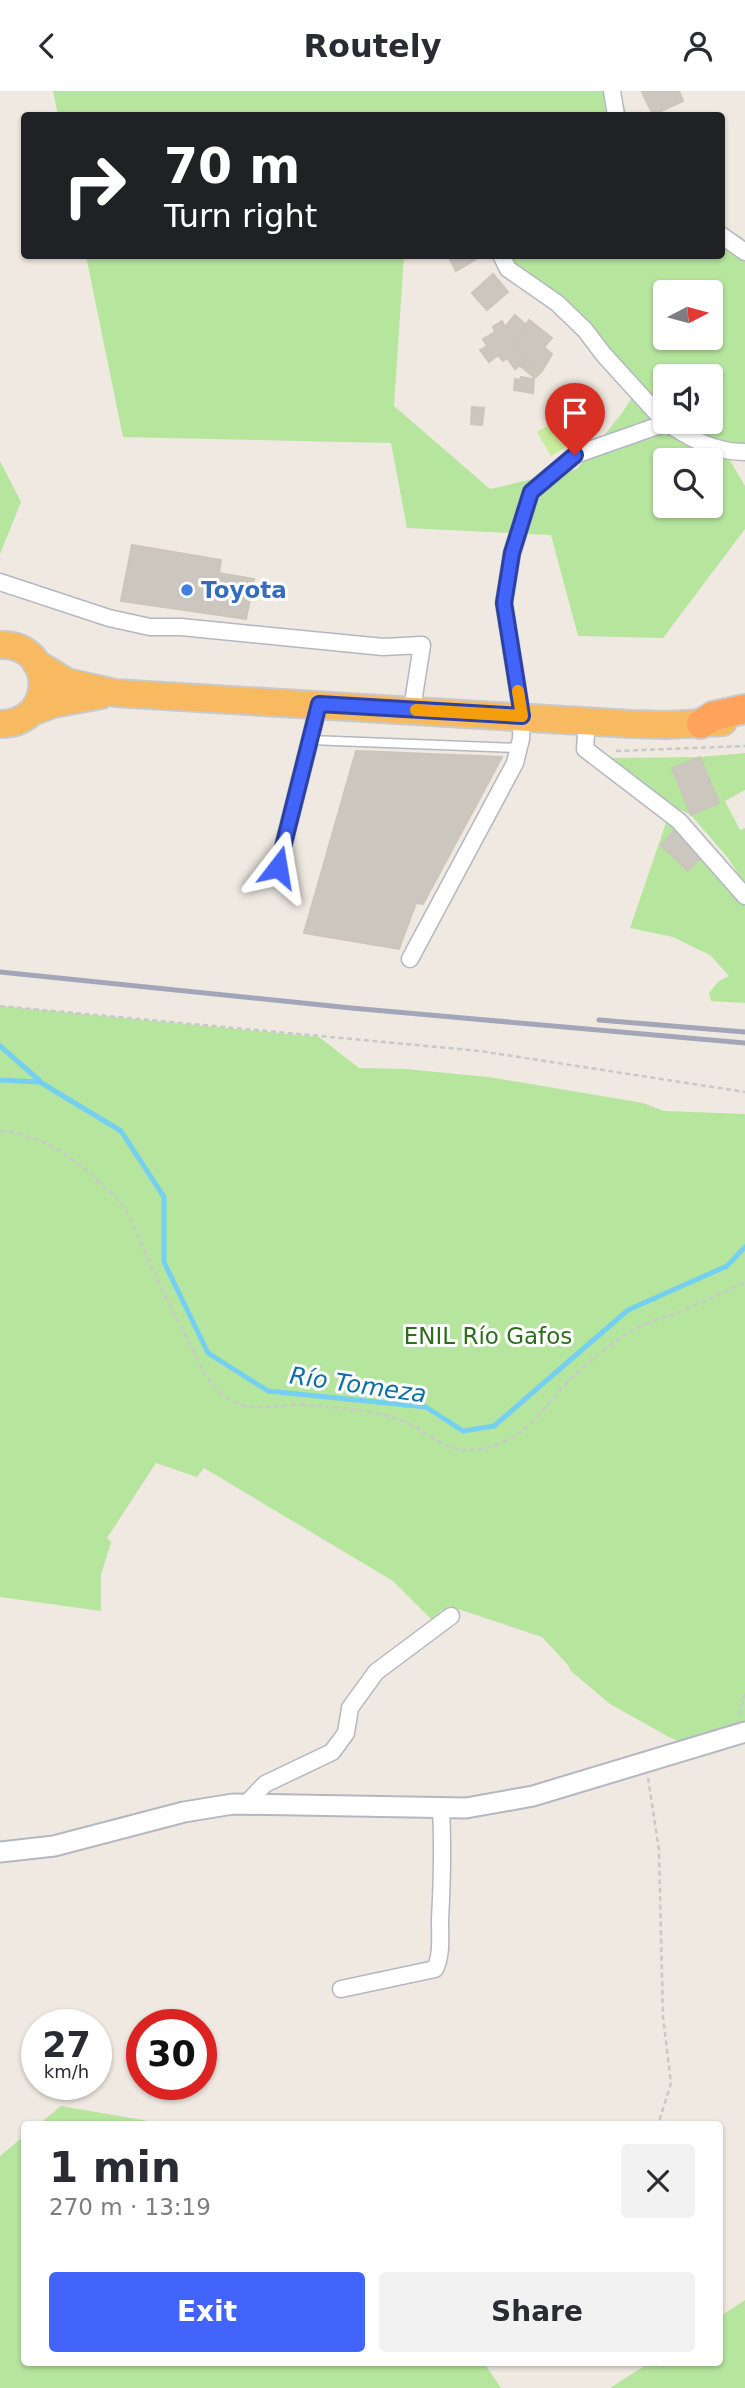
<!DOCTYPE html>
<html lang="en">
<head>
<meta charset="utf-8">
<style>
	:root { --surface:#fff; --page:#f2f2f3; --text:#2b2b33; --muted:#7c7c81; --accent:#4264fb }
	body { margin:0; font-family:"DejaVu Sans",sans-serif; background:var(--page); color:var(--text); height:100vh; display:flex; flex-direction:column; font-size:26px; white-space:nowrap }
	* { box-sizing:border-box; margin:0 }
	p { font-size:23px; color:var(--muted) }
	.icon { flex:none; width:38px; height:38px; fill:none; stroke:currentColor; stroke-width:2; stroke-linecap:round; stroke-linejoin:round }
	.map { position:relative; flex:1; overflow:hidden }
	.drawer { position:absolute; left:21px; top:2030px; width:702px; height:245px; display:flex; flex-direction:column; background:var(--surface); border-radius:7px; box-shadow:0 2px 5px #0004 }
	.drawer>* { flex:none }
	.banner { position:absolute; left:21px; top:21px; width:704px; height:147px; border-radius:7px; box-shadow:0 2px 5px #0004; background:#202124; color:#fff; overflow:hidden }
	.needle { width:46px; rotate:84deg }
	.tools { position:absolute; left:653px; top:189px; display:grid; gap:14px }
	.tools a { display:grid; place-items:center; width:70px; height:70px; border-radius:7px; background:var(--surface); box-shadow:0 2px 5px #0004; font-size:35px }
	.speed { position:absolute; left:21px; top:1918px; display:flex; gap:14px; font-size:35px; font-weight:700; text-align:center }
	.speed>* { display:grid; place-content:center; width:91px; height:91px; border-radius:50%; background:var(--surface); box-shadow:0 2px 5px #0004; line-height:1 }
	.speed small { font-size:18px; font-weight:400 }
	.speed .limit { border:10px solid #d22; background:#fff; color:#111 }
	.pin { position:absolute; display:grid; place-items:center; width:60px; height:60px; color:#fff; margin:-72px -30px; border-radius:50% 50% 50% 0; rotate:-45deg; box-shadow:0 0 7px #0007 }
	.pin .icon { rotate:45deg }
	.me { position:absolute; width:77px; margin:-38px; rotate:14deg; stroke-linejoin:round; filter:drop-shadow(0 0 5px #0008) }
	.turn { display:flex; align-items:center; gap:24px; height:147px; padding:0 28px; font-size:32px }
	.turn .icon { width:91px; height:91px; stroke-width:2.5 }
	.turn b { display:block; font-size:49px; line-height:60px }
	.round { display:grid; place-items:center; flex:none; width:74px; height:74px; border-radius:7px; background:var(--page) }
	.head { display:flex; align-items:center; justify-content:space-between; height:119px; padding:0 28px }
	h1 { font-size:42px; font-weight:600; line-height:52px }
	.action { display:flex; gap:14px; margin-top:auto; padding:14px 28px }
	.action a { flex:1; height:80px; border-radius:7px; background:var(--accent); color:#fff; font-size:28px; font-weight:600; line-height:80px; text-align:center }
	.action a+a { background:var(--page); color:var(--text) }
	header { display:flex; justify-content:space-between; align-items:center; height:91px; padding:0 28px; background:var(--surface); font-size:32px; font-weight:600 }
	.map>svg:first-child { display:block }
	.green { fill:#b6e59e; fill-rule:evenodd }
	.pitch { fill:#c9ec9a }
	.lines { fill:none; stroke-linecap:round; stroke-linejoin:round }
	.stream { stroke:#75cff0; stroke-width:5 }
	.building { fill:#cbc7bf; stroke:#cbc5ba; stroke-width:2 }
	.service-casing { stroke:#b4b7c1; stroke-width:11 }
	.minor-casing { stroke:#b4b7c1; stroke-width:19 }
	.tertiary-casing { stroke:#b4b7c1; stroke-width:23 }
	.trunk-casing { stroke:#c9c9c9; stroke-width:30 }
	.motorway-casing { stroke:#c9c9c9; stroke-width:32 }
	.path { stroke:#c9c9c9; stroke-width:2.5; stroke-dasharray:5 3.5; stroke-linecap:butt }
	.service { stroke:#fff; stroke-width:8 }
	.minor { stroke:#fff; stroke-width:16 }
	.tertiary { stroke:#fff; stroke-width:19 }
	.trunk { stroke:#f8ba60; stroke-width:26 }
	.motorway { stroke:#ffa35c; stroke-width:28 }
	.rail { stroke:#a3a6b8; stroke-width:5 }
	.route-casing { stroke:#2b41a3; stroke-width:18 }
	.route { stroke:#4264fb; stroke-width:12 }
	.slow { stroke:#f59e0b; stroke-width:12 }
	.shop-dot { fill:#3f7fe0; stroke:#fff; stroke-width:2.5 }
	.labels { text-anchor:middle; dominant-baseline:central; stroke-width:6; stroke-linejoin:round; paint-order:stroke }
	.shop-label { font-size:23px; font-weight:bold; fill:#366cbe; stroke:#fff; text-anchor:start }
	.park-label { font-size:23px; fill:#2c6e1b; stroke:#fff }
	.water-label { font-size:24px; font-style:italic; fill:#0d6fa3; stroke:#fff }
</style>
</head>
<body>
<header><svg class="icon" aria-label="back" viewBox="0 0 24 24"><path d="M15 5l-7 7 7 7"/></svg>Routely<svg class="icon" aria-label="person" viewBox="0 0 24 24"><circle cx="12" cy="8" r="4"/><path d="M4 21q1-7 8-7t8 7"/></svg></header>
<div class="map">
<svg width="745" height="2297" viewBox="0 0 745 2297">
	<rect width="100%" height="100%" fill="#efe9e1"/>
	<path class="green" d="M53,0h566l8,24h-569z
		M721,144l24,17v193l-20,7 20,34v43l-82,109 -85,-2 -27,-101 -144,-7 -16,-85 -268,-6 -37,-181h318l-10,150 96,83 87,-20 45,-56 14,-22 -135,-135 220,-1zM665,201h45v46h-45zM665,285h45v46h-45zM665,369h45v46h-45z
		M0,370l21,41 -21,52z
		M745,662v37l-20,11 15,29 5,-2v56l-17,-26 -37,-43 -22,-11 -59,-46 90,-1zM700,666l19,46 -28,12 -19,-47z
		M668,726l7,13 27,25 43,48v100l-34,-2 -2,-8 10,-12 10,-5 -19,-21 -37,-18 -43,-9z
		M0,915l319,31 40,31 47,1 82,8 155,26 21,8 81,3v608l-67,19 -9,-4 -59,-33 -39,-33 -3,-6 -26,-28 -93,-31 2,10 -10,-6 -8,11 -40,-40 -189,-113 -7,9 -41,-14 -49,75 4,4 -10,33v36l-101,-14z
		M61,2015l105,18h-127z
		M24,2045v227h460l17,25h-501v-232z
		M745,2209v88h-135l39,-25h70v-46z"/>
	<path class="pitch" d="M587,311l15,24 -51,30 -14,-24z"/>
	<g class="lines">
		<path class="stream" d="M0,955l40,35
			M0,989l40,2 81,49 43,66v65l44,91 60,38 158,16 37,24 31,-5 134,-116 99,-44 18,-19"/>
	</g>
	<path class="building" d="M644,0h35l4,10 -30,14 -11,-23z
		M448,164h24l3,5 -19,11z
		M493,183l15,18 -21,18 -15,-17z
		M515,224l11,10 -15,22 16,12 -12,10 -8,-11 -4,3 -5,-6 -9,7 -9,-12 7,-4 -4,-7 12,-7 -2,-5 9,-6 3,6z
		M529,229l23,18 -8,9 8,7 -10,17 -31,-24z
		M527,268l15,12 -7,7 -16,-13z
		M521,286l13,2 -1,14 -19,-3 1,-11 5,1z
		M472,316l12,1 -2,17 -11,-1z
		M132,454l89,15 -2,13 35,6 -8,40 -125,-18z
		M356,660l146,6 -79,147 -7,-1 -17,46 -95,-16z
		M700,666l19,46 -28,12 -19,-47z
		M675,739l28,25 -15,16 -27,-26z"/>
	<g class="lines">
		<g class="service-casing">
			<path id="service" d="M310,649l208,8"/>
		</g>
		<g class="minor-casing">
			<path id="minor" d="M612,0l4,24
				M721,144l24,17
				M501,164l7,14 49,34 28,27 19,25 61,67
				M665,331c27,17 48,30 80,30
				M0,491l109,36 41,9h31l202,20 39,-2 -10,64
				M587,629l-2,29 94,72 66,75
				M278,776l41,-163
				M410,868l105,-196 6,-24 1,-23 -18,-113 8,-50 19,-61 44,-37 91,-32
				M247,1712l18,-19 67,-32 14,-19 4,-25 26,-36 75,-56
				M341,1898l94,-20c7,-14 5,-33 5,-49 2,-37 3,-74 1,-112"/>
		</g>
		<g class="tertiary-casing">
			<path id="tertiary" d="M0,1761l54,-6 130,-34 49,-8 233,4 67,-12 212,-64"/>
		</g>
		<g class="trunk-casing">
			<path id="trunk" d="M0,554c55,-3 58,79 0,79
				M36,572l31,19 48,11 516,31 35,1 57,-3
				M32,621l21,-8 48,-9"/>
		</g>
		<g class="motorway-casing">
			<path id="motorway" d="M701,633l12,-8 32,-7"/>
		</g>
		<path class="path" d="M616,660l129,-5
			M0,915l480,45 265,41
			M0,1040c38,2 72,25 98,50 8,8 17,14 23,23 15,22 24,49 35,73 16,34 34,67 51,100 30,42 53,28 95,28 9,0 18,1 27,2 25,2 54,5 78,16 21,9 37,28 62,27 59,-3 71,-44 109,-78 18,-16 38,-33 59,-44 13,-7 27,-10 40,-15 23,-10 46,-20 68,-31
			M739,1624l6,-21
			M648,1687l11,72 4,167 8,66 -13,42
			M662,2272l1,8"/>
		<use href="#service" class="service"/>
		<use href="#minor" class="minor"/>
		<use href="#tertiary" class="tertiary"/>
		<use href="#trunk" class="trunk"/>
		<use href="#motorway" class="motorway"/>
		<path class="rail" d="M0,881l351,36 394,35
			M599,929l146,12"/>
	</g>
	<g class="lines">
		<g class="route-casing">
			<path id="route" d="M278,776l41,-163 203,12 -18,-113 8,-50 19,-61 44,-37"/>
		</g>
		<use href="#route" class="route"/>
		<path class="slow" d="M416,619l106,6 -4,-25"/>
	</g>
	<circle class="shop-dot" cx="187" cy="499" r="7"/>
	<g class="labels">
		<g class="shop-label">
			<text x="201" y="499">Toyota</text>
		</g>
		<g class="park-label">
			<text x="488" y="1245">ENIL Río Gafos</text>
		</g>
		<g class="water-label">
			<text transform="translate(358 1294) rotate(8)">Río Tomeza</text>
		</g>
	</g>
</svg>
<div class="tools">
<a><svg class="needle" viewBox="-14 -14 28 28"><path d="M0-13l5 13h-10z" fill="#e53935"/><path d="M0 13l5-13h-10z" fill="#7c7c81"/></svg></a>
<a><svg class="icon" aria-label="sound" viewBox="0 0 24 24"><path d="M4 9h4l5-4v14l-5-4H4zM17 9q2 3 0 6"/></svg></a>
<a><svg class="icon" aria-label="search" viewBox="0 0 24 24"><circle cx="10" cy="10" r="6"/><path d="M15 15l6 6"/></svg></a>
</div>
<div class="speed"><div>27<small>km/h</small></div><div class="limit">30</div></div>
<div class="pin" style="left:575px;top:364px;background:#d93025"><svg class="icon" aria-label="arrive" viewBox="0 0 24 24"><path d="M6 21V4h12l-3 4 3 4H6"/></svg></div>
<svg class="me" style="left:278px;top:776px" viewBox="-20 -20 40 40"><path d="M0-17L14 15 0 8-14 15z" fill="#4264fb" stroke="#fff" stroke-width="4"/></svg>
<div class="banner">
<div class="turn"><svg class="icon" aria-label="right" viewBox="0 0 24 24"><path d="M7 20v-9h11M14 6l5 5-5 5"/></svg><div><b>70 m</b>Turn right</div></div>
</div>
<section class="drawer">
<div class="head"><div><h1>1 min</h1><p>270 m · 13:19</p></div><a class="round"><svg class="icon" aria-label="close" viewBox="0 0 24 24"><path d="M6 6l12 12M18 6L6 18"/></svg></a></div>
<div class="action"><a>Exit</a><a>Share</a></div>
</section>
</div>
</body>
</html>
